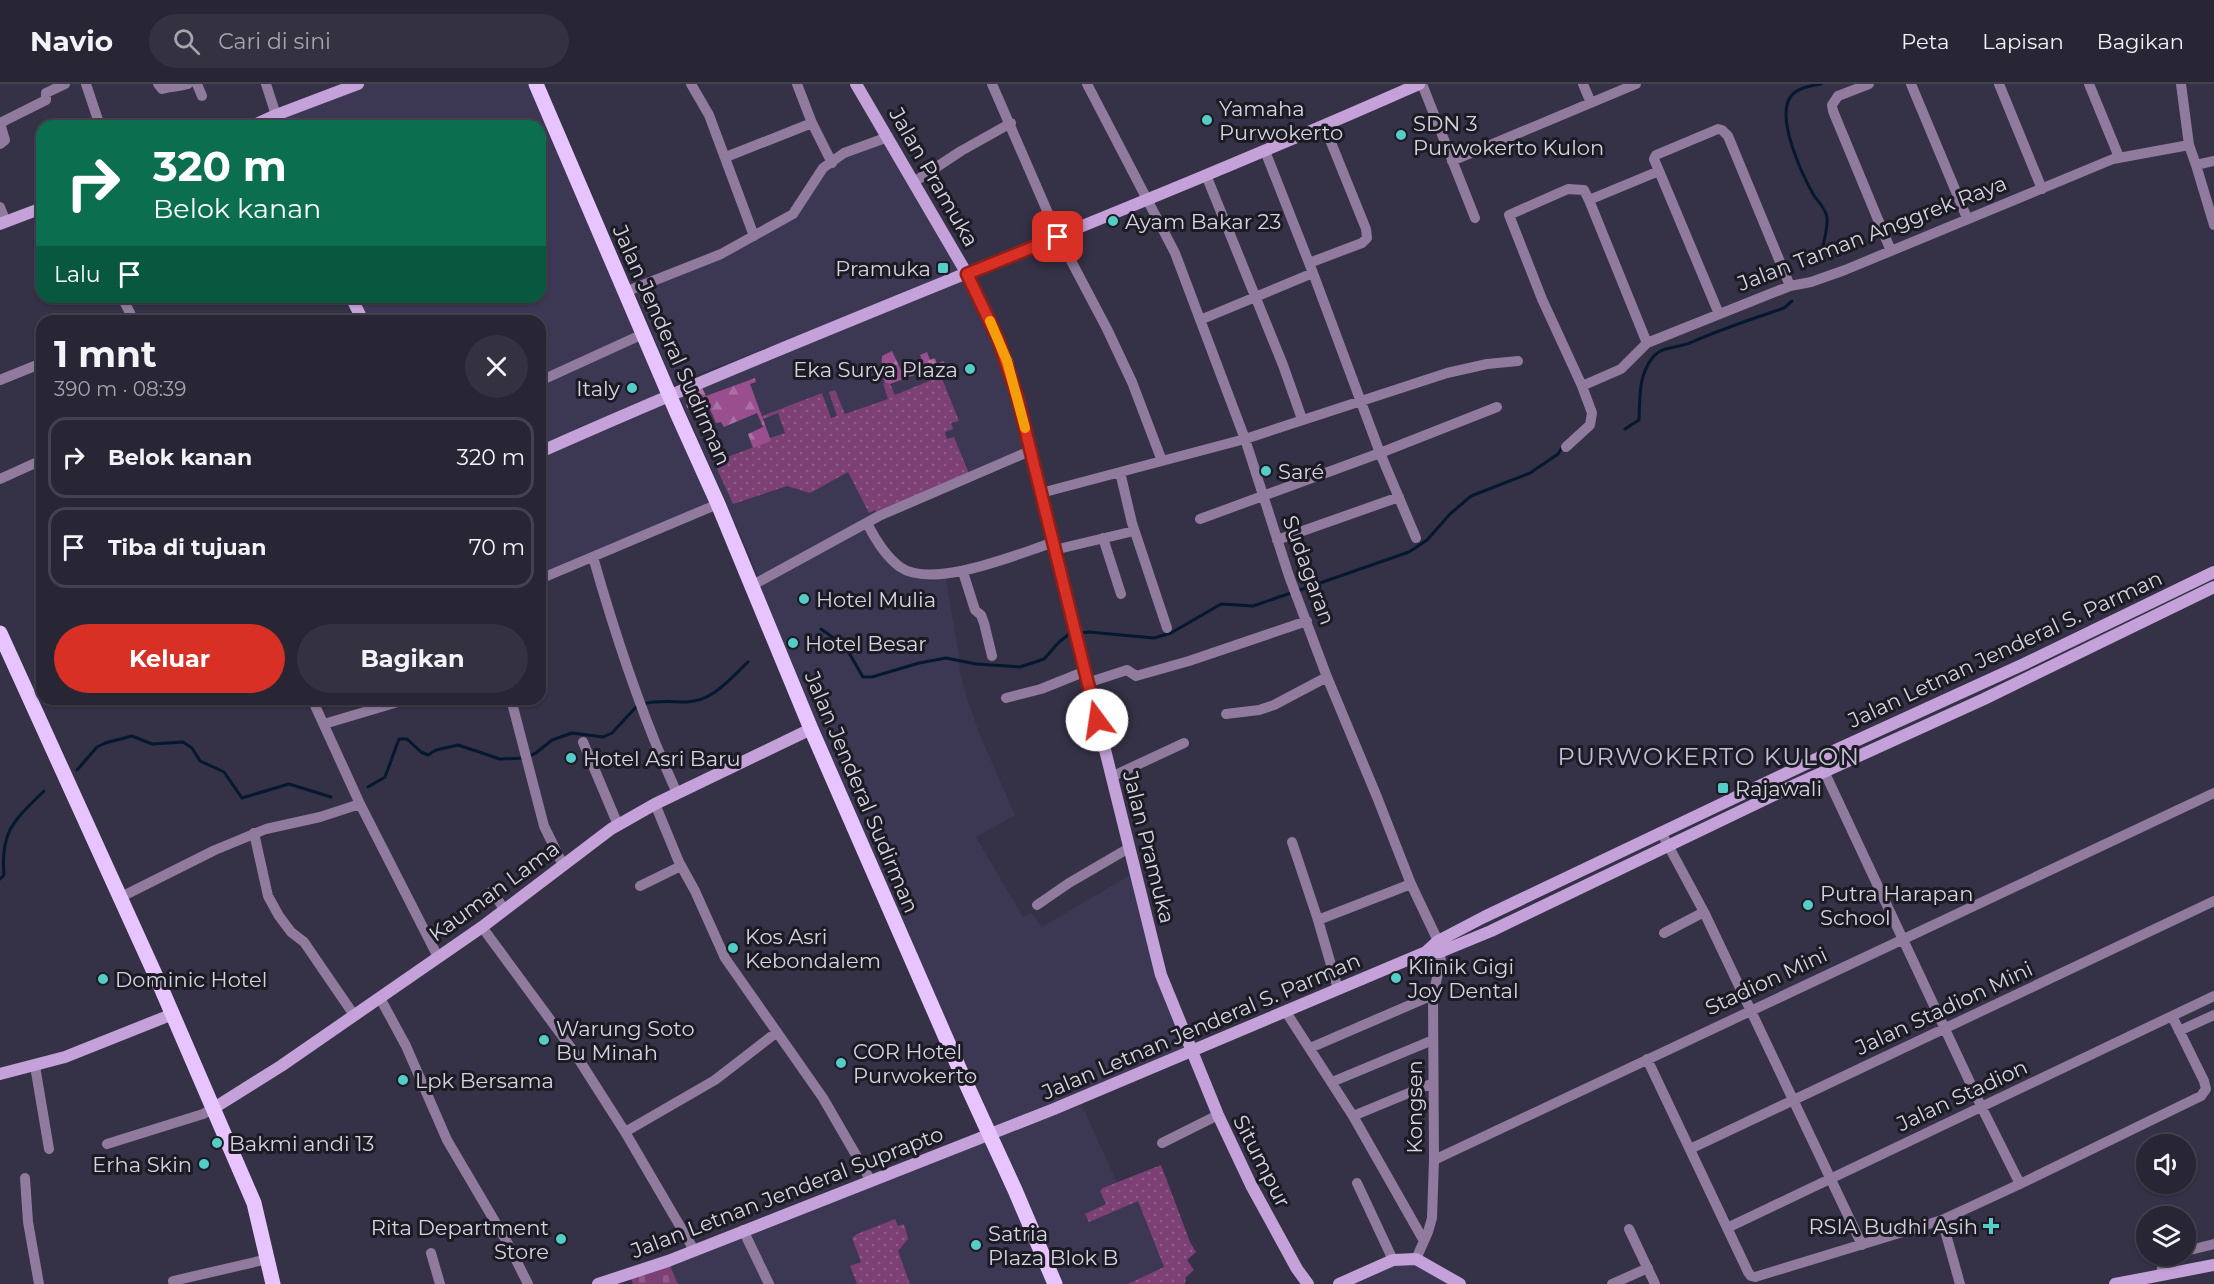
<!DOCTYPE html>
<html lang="id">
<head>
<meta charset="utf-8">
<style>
	:root { --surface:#282534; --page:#343140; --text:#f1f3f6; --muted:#a5a5ac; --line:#44424f; --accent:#d93025 }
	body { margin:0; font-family:Montserrat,sans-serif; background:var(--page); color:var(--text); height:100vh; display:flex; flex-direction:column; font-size:22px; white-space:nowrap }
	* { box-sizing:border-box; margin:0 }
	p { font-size:20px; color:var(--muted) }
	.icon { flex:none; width:33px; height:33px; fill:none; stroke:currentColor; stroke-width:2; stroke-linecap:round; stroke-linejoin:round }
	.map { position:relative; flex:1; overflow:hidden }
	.panel { position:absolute; left:36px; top:231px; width:510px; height:390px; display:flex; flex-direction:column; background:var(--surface); border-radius:18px; box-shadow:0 2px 4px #0004,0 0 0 2px var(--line) }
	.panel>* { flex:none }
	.hud { position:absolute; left:36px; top:36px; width:510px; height:183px; border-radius:18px; box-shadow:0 2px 4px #0004,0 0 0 2px var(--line); background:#0b6e4f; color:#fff; overflow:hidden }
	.buttons { position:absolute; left:2136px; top:1050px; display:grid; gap:12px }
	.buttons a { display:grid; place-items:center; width:60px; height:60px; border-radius:50%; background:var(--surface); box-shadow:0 2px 4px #0004,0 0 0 2px var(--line); font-size:30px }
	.pin { position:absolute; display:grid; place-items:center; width:51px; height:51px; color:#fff; margin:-26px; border-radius:12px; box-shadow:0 3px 9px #0006 }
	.me { position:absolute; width:66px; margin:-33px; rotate:346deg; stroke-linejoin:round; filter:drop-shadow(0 0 4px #0008) }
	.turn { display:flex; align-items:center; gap:21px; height:126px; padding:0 18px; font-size:27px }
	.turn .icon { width:78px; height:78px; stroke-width:2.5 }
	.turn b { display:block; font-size:42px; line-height:51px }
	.then { display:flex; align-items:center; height:57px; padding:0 18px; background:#0003; gap:12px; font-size:22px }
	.round { display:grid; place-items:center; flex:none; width:63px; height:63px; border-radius:32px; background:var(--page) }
	.headline { display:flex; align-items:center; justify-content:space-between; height:102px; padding:0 18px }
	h1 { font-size:36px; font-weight:700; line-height:45px }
	.primary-button { display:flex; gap:12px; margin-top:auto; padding:12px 18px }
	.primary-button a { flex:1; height:69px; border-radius:36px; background:var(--accent); color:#fff; font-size:24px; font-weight:700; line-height:69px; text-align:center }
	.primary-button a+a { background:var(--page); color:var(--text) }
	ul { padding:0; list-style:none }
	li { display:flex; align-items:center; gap:18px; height:81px; margin:0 12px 9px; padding:0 6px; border:3px solid var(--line); border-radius:18px }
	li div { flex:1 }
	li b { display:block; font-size:22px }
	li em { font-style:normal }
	header { display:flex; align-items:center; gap:36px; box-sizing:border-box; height:84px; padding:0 30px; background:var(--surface); border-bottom:2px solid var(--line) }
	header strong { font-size:28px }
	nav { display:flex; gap:33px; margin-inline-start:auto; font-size:21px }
	.search { width:420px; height:54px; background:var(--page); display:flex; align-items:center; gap:15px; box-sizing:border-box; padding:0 21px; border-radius:33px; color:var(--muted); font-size:22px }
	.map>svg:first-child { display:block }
	.built { fill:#3c3753 }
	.grass { fill:url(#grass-dots) }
	.forest { fill:url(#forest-firs) }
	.cemetery { fill:url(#cemetery-stones) }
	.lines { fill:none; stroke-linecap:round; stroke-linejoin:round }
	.stream { stroke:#04192f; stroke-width:3 }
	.street { stroke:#907a9e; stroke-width:10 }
	.secondary { stroke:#c4a1d9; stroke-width:12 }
	.primary { stroke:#e7c4fd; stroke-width:15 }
	.route-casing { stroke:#8d1f18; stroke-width:15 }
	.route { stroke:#d93025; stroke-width:10 }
	.slow { stroke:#f59e0b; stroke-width:10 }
	.poi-dot { fill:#54cdc6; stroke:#1c1b24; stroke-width:2 }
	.labels { text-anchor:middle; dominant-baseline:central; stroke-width:6; stroke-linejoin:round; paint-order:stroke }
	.poi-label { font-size:21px; fill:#d5d3e0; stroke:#1c1b24; text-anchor:start }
	.street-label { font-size:21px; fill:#d5d3e0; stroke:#1c1b24 }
	.quarter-label { font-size:24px; letter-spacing:1.5px; fill:#c0bdd7; stroke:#1c1b24 }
</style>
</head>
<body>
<header>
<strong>Navio</strong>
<div class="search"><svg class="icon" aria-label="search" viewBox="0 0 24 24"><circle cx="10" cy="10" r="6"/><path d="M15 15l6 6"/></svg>Cari di sini</div>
<nav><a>Peta</a><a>Lapisan</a><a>Bagikan</a></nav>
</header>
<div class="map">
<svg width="2214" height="1200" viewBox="0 0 2214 1200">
	<defs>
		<pattern id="grass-dots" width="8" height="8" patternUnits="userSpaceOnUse" patternTransform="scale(1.5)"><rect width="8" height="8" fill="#7d4074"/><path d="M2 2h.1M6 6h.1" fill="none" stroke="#8f5b88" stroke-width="1.8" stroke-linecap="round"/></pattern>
		<pattern id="forest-firs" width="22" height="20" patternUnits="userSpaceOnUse" patternTransform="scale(1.5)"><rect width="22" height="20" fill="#994f8e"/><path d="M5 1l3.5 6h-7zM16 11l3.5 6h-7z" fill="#ab70a3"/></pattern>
		<pattern id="cemetery-stones" width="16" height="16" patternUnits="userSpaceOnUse" patternTransform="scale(1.5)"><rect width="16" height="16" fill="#7d4074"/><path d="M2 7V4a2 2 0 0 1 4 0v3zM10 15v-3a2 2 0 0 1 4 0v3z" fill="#8f5b88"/></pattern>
	</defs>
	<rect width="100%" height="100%" fill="#353146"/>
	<path class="built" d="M364,0h169l183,425 -176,72v-260h-178l-11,-24h189v-171h-268l-3,-6z
		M887,54l77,134 -291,112 -38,-94 159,-75 29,-47z
		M963,192l52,122 15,53 -162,72 6,13 41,39 16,6 15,-2 13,76 1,17 6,23 14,40 35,80 -39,22 47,80 8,-4 11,14 90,-53 58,178 -111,47 38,83 44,-17 29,77 6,10 -9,8 7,10 -8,7 -1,7h-317l-3,-21 -13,-25 9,24 -11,5 7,17h-179l-10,-23 321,-127 -240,-546 12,-6 -83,-188z
		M1416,1175l44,25h-121l53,-24z"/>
	<path class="grass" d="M941,292l18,45 -8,2 2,6 -8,3 2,7 7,-2 16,39 -91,40 -4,-6 -6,3 -21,-41 -38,21 -23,-7 -54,18 -19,-42 56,-21v-3l15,-5 -7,-20 -15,6 -1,-3 60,-23 9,25 6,-2 -8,-24 6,-2 10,24 43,-15 -5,-16 7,1 5,11z
		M1161,1081l29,77 6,10 -9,8 7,10 -8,7 -1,7h-57l36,-17 -26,-66 -49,21 -4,-8 21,-10 -6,-13 3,-3z
		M895,1135l3,7 6,-2 4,15 -10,12 12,33h-53l-7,-18 11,-4 -9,-24 5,-4z"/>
	<path class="forest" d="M892,267l9,19 10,-4 3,9 -24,9 -5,-1c-3,-7 -4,-20 -3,-27z
		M927,268l3,8 5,-2 2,6 6,-3 4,4 -1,10 -16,5 -10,-25z
		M755,294l1,4 -6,2 21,57 -18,7 -5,-14 15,-7 -6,-14 -33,14 -3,-5 -5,1 -10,-23 -19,8 -1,-4 6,-12 9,-7 5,11z"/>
	<path class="cemetery" d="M668,1177l10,23h-45l-4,-10z"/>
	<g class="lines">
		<path class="stream" d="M1821,171c2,-11 7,-26 6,-37 -1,-10 -10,-17 -14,-24 -11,-20 -38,-77 -22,-98 8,-9 20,-10 30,-12
			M1625,345l14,-9c1,-23 -1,-44 14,-63 9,-11 27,-9 39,-15 29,-13 60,-23 92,-34l8,-7
			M1297,507l112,-39 18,-12 23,-26 21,-18 59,-23 28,-19 5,-8
			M821,545l24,17 18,31h9l47,-14 27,-5 30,6 44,3 24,-8 15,-17 9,-7 4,-1
			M1079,549l10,-1 65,6 17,-5 50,-29 32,2 38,-13
			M643,620c15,-4 28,-2 43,-2 26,0 44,-23 62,-40
			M77,686l20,-23 8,-4 27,-7 20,8 31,-2 9,6 8,13 24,11 18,26 47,-14 42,13
			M368,703l17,-10 14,-38h8l14,13 7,3 8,-5 22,-5 42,14 24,-1 12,-5 16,-13 20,-7 31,4 9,-4 25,-27
			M0,795l4,-4c-4,-45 11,-55 40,-84"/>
		<path class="street" d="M86,0l14,42
			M158,0l4,5c10,-3 16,-2 26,-5
			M197,0l5,12
			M266,0l10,31
			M691,0l18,31 45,121
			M797,0l15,39 20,40
			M992,0l66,152 49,93 25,53 30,79
			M1087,0l88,169 70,186 44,137 38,101 50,120 34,87 27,57 3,20 -8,34 1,165 -2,58 -4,14 -12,27
			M1422,0l53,134
			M1583,0l8,19
			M1869,0l-31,12 -6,9 1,6 58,140
			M1911,0l56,134
			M1999,0l43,105
			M2089,0l30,73
			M2181,0l8,61 7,20 18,-4
			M0,60l5,-4 -4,-13 1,-5 44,-22v-7l19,-9
			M1265,67l48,122 67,180 36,85
			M726,73l86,-34
			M1452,77l184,-77
			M2196,81l18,60
			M1206,91l77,190 19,54
			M914,98l47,-31 50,-28
			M1589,116l70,-29
			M0,123l6,15
			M1309,179l53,-20 5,-5 -1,-9 -42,-104
			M625,208l96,-38 72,-40 30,-46 21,-15 44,-16
			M122,213l12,24
			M1719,230l-65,-155 2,-4 62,-26 4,1 6,6 62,150
			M1200,236l113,-47
			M0,296l42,-17
			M540,297l103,-47
			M1582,302l39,-17 26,-26 143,-57 21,-4 34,-12 268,-111 76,-14
			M1566,363l24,-22 2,-12 -10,-27 -40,-87 -33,-84 59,-26 16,1 5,10 58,143
			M1120,388l12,51 35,105
			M0,395l42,-19
			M1041,409l204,-54 202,-66 40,-9 31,-3
			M1200,435l180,-66 117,-46
			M867,439c8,16 18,33 33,44 33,23 117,-13 152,-24
			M1103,454l18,56
			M1277,456l122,-43
			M1054,466l80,-19
			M593,473c23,81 49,160 84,236
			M40,483l2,6
			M963,488l12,38 6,5 3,8 8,33
			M540,495l178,-75
			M751,502l128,-70 151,-65
			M1087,599l40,-13 9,6 53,-15 118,-40
			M1006,614l35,-9 45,-18
			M312,615l48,105 78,153
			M511,615l33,127 19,39
			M1226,630l33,-4 15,-5 53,-28
			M324,640l84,-25
			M583,658l35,83
			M1824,687l158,337 38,76
			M1111,693l73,-34
			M655,720l24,58 16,29 30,67 98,140 48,83
			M1661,748l43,80 158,333
			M254,749l14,63 11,20 12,16 13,10 50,73
			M1292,758l26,78 20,69
			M640,802l41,-20
			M492,807l12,18
			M119,814l96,-48 51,-21 54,-12 40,-13
			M1037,821l32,-22 60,-35
			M1318,836l93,-36
			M482,843l92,125 51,80 69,118
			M1664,849l40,-21
			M380,914l26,48 41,94 60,102 21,42
			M1286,928l67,104 71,125
			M2179,947l35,-16
			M1310,964l123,-53
			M1647,975l101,213 3,4 4,1 187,-57 78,-36 181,-88 5,-7 -2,-8 -32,-65
			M35,982l14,83
			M1332,998l101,-42
			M1353,1032l80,-33
			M625,1048l90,-52 62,-48
			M1162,1059l56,-28
			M107,1060l96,-30 11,-6
			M1690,1065l524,-248
			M1434,1076l780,-367
			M25,1094l3,44 11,62
			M1357,1099l36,77
			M1942,1136l18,64
			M1727,1144l487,-232
			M1629,1145l26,55
			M743,1146l26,54
			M2186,1167l28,-7
			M431,1169l9,31
			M2161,1191l2,-16 8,-3
			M173,1197l95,-22
			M1612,1200l36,-16"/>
		<path class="secondary" d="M856,0l111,190 40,87 15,55 139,559 57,140 33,70 46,84 11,15
			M252,42l24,-11 82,-31
			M0,140l42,-16
			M351,213l12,24
			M540,368c290,-129 588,-239 879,-368
			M1426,868h14l51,-21 304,-146 189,-86 230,-112
			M0,990l65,-17 108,-43
			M214,1024l67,-42 201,-139 129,-98 44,-25 156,-75
			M598,1200l70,-23 386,-152 372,-157 12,-11 46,-24 330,-157 210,-96 190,-92
			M1339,1200l54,-24 23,-1 44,25
			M2115,1200l99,-19"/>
		<path class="primary" d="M536,0l141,329 41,91 93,225 148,339 56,122 40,94
			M0,549l159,350 95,220 19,81"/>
	</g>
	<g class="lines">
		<g class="route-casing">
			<path id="route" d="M1058,153l-91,37 31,65 19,57 80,324"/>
		</g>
		<use href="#route" class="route"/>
		<path class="slow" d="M990,237l17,40 18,67"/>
	</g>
	<g class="poi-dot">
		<circle cx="1207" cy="36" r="6"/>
		<circle cx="1401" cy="51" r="6"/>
		<circle cx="1113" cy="137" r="6"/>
		<rect x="937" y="178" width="12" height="12" rx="3"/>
		<circle cx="970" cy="285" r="6"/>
		<circle cx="632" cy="304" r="6"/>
		<circle cx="1266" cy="387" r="6"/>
		<circle cx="804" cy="515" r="6"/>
		<circle cx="793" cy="559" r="6"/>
		<circle cx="571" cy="674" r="6"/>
		<rect x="1717" y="698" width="12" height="12" rx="3"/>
		<circle cx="1808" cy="821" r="6"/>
		<circle cx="733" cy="864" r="6"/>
		<circle cx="1396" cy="894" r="6"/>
		<circle cx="103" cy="895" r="6"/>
		<circle cx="544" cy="956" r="6"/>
		<circle cx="841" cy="979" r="6"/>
		<circle cx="403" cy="996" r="6"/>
		<circle cx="217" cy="1059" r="6"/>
		<circle cx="204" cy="1080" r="6"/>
		<path d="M1988 1133h6v6h6v6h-6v6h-6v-6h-6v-6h6z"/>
		<circle cx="561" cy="1155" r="6"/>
		<circle cx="976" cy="1161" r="6"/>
	</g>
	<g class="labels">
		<g class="poi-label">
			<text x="1219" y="24">Yamaha<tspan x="1219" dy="24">Purwokerto</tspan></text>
			<text x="1413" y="39">SDN 3<tspan x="1413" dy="24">Purwokerto Kulon</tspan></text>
			<text x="1125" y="137">Ayam Bakar 23</text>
			<text x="931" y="184" text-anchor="end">Pramuka</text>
			<text x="958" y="285" text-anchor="end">Eka Surya Plaza</text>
			<text x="620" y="304" text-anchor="end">Italy</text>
			<text x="1278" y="387">Saré</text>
			<text x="816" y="515">Hotel Mulia</text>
			<text x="805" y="559">Hotel Besar</text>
			<text x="583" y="674">Hotel Asri Baru</text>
			<text x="1735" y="704">Rajawali</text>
			<text x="1820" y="809">Putra Harapan<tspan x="1820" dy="24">School</tspan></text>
			<text x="745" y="852">Kos Asri<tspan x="745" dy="24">Kebondalem</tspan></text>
			<text x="1408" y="882">Klinik Gigi<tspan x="1408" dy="24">Joy Dental</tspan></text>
			<text x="115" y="895">Dominic Hotel</text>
			<text x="556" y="944">Warung Soto<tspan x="556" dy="24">Bu Minah</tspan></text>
			<text x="853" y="967">COR Hotel<tspan x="853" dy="24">Purwokerto</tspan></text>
			<text x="415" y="996">Lpk Bersama</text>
			<text x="229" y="1059">Bakmi andi 13</text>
			<text x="192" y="1080" text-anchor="end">Erha Skin</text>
			<text x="1978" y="1142" text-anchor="end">RSIA Budhi Asih</text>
			<text x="549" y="1143" text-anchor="end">Rita Department<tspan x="549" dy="24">Store</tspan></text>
			<text x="988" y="1149">Satria<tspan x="988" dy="24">Plaza Blok B</tspan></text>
		</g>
		<g class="street-label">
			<text transform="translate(934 93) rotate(60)">Jalan Pramuka</text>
			<text transform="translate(1872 149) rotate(-21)">Jalan Taman Anggrek Raya</text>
			<text transform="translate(672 261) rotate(66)">Jalan Jenderal Sudirman</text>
			<text transform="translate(1309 486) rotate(70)">Sudagaran</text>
			<text transform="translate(2005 565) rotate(-25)">Jalan Letnan Jenderal S. Parman</text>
			<text transform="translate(862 708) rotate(67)">Jalan Jenderal Sudirman</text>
			<text transform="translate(1149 763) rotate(76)">Jalan Pramuka</text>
			<text transform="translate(494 807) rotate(-36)">Kauman Lama</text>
			<text transform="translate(1766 897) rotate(-25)">Stadion Mini</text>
			<text transform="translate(1944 924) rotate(-25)">Jalan Stadion Mini</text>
			<text transform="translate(1201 942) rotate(-23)">Jalan Letnan Jenderal S. Parman</text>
			<text transform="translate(1962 1011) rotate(-25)">Jalan Stadion</text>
			<text transform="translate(1414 1023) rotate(-90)">Kongsen</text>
			<text transform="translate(1262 1077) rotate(63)">Situmpur</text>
			<text transform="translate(787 1108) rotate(-21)">Jalan Letnan Jenderal Suprapto</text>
		</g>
		<g class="quarter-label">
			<text x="1709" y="672">PURWOKERTO KULON</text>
		</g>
	</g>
</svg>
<div class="buttons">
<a><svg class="icon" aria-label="sound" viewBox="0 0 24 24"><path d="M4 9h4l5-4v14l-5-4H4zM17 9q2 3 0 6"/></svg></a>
<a><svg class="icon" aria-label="layers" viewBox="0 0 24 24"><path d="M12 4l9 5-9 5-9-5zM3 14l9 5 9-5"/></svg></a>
</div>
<div class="pin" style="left:1058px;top:153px;background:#d93025"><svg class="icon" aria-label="arrive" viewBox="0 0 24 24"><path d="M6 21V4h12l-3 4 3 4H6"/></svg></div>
<svg class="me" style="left:1097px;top:636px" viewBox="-20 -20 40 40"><circle r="19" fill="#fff"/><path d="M0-13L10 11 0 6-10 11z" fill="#d93025"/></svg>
<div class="hud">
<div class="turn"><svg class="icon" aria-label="right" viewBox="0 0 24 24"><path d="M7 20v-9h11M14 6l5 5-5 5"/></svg><div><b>320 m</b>Belok kanan</div></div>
<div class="then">Lalu<svg class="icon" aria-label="arrive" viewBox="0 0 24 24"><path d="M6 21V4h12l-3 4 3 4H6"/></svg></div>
</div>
<section class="panel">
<div class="headline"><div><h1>1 mnt</h1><p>390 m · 08:39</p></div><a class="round"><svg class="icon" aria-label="close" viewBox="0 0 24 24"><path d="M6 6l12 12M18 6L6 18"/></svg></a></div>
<ul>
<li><svg class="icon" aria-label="right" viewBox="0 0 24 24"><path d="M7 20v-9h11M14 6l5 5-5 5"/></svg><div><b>Belok kanan</b></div><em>320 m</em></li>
<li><svg class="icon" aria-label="arrive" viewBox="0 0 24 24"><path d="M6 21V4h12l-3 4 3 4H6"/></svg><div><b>Tiba di tujuan</b></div><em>70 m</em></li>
</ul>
<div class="primary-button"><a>Keluar</a><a>Bagikan</a></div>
</section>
</div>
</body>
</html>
